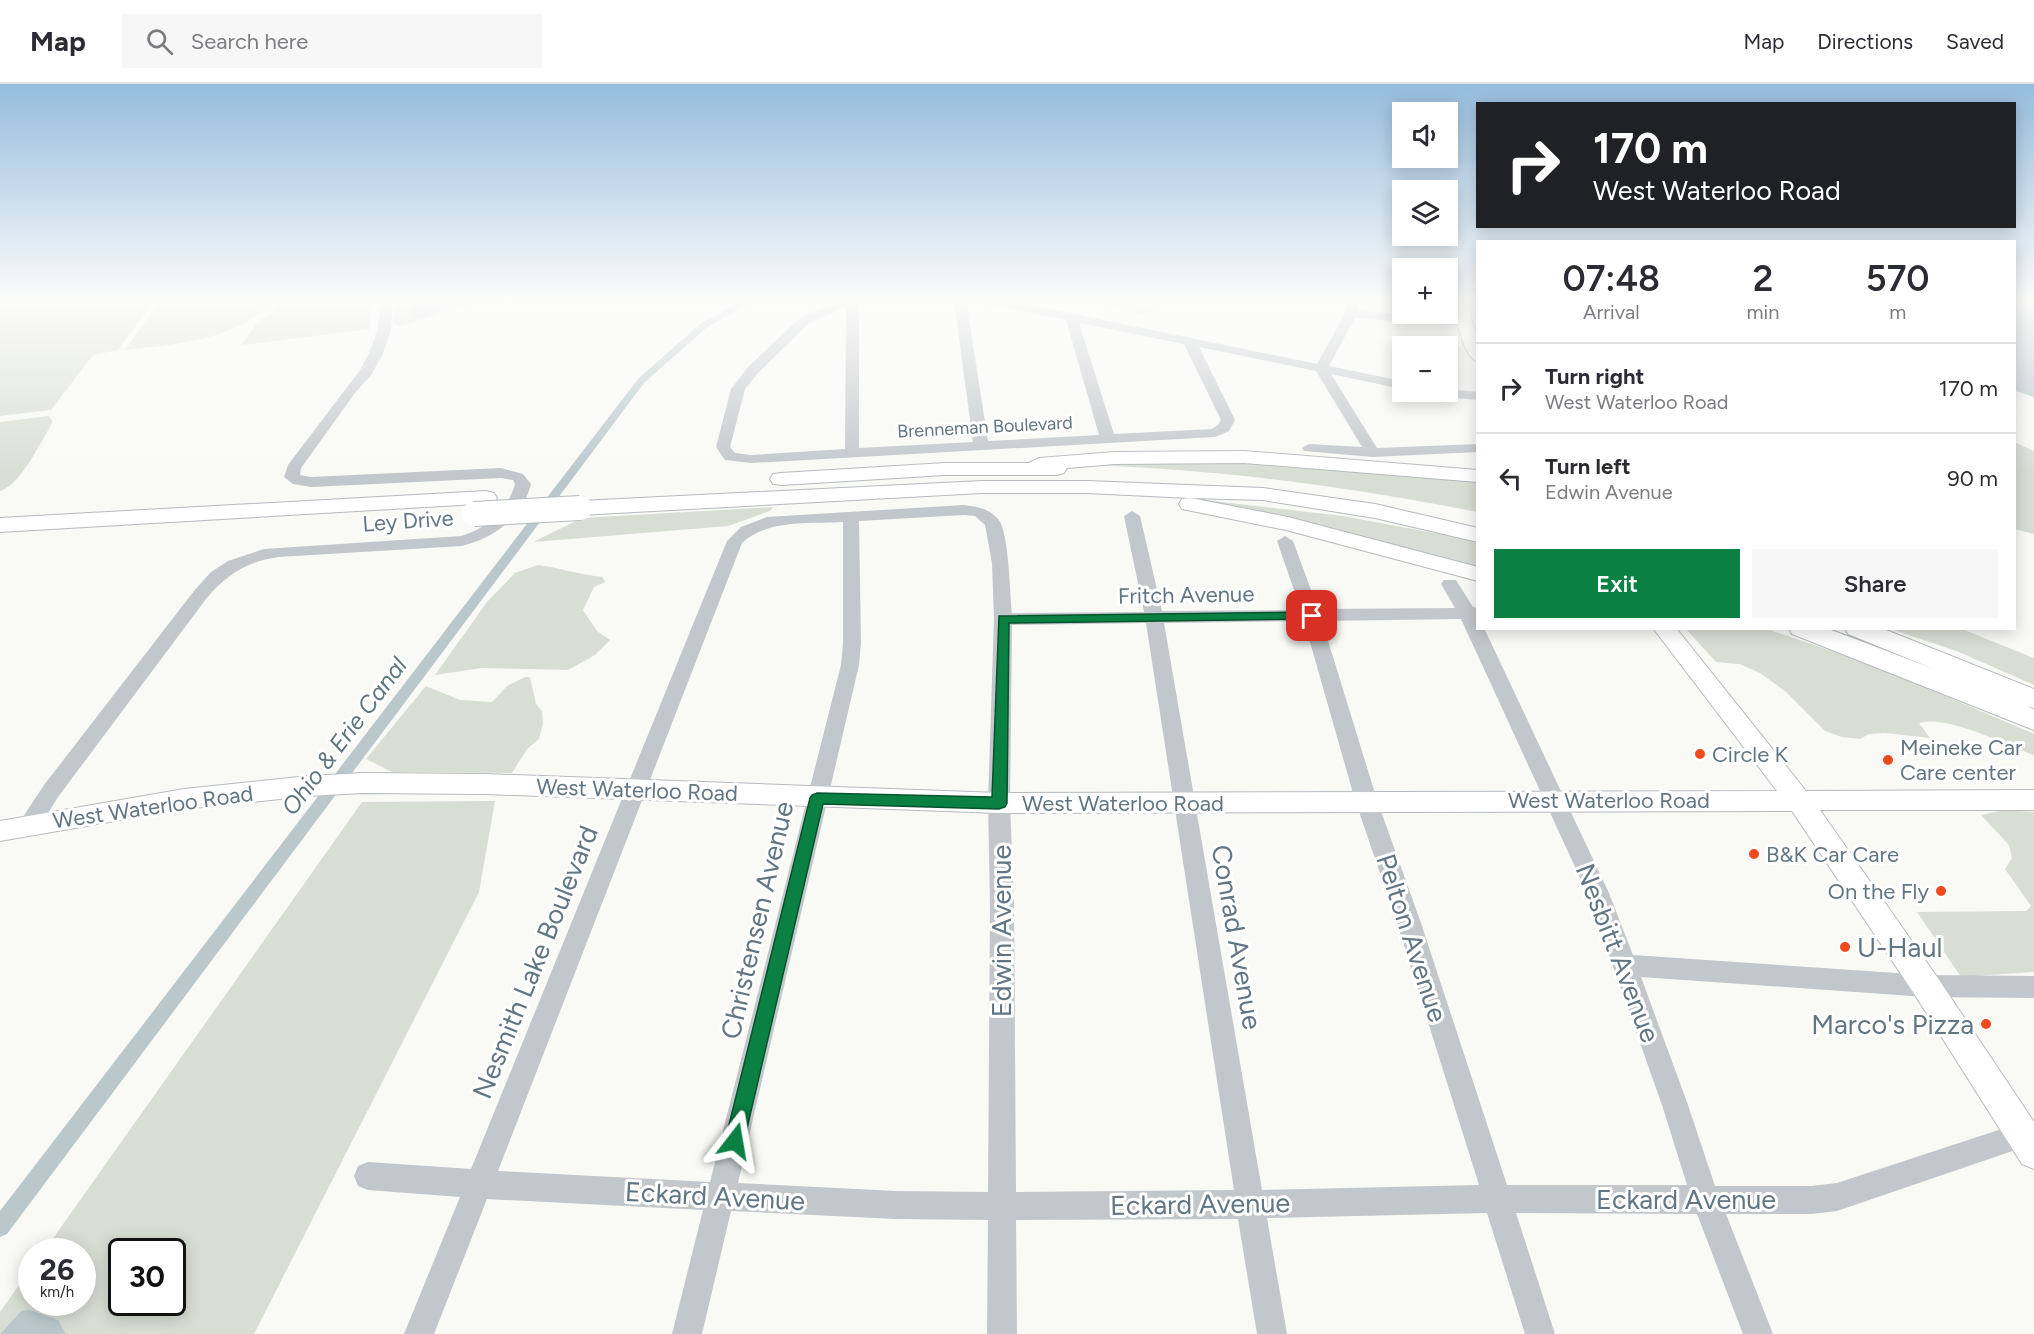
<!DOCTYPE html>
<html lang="en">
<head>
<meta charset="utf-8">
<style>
	:root { --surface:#fff; --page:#f7f7f7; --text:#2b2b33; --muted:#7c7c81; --line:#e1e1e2; --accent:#0b8043 }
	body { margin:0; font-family:Figtree,sans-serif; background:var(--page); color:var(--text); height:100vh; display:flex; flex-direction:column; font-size:22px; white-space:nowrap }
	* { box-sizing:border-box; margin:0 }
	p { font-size:20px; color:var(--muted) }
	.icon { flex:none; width:33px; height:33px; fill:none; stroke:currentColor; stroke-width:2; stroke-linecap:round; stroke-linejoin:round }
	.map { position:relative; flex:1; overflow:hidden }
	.sheet { position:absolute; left:1476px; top:156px; width:540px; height:390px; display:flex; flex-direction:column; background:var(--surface); border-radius:0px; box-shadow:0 3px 15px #0003 }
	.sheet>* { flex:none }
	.guide { position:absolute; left:1476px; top:18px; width:540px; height:126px; border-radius:0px; box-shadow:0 3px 15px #0003; background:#202124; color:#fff; overflow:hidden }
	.tools { position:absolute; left:1392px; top:18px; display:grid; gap:12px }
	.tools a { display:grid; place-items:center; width:66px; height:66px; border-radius:0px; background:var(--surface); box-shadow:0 3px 15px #0003; font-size:30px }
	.speed { position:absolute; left:18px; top:1154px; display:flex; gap:12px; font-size:30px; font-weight:700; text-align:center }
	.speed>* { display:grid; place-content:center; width:78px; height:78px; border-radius:50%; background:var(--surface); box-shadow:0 3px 15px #0003; line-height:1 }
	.speed small { font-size:15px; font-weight:400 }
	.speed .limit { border:3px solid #111; border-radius:9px; background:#fff; color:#111 }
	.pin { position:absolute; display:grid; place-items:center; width:51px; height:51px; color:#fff; margin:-26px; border-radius:12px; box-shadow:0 3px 9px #0006 }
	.me { position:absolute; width:66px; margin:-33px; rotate:14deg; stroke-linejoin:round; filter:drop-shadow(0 0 4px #0008) }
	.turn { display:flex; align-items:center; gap:21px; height:126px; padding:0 18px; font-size:27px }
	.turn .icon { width:78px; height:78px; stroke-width:2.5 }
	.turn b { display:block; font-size:42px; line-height:51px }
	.eta { display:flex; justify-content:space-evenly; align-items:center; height:102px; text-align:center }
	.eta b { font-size:36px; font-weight:600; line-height:42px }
	.button { display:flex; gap:12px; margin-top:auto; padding:12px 18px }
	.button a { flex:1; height:69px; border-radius:0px; background:var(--accent); color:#fff; font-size:24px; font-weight:600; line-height:69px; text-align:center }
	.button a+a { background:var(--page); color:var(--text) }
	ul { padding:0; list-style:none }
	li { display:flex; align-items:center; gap:18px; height:90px; padding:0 18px; border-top:2px solid var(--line) }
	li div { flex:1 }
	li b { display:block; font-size:22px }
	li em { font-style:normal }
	header { display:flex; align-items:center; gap:36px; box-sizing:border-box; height:84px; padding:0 30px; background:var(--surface); border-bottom:2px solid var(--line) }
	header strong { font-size:28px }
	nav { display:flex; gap:33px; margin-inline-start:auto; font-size:21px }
	.search { width:420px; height:54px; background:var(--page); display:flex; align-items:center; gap:15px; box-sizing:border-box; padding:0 21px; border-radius:0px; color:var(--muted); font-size:22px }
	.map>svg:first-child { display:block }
	.green { fill:#d9ded5; fill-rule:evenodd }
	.water { fill:#bac8cc }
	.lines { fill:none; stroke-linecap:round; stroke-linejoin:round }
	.canal { fill:#bac8cc; fill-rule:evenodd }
	.major-casing { stroke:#b5bbbf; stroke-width:2 }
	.highway-casing { stroke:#b5babe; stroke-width:2 }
	.minor { fill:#c2c7cb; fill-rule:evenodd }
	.major { fill:#fff; fill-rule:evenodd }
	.highway { fill:#fff; fill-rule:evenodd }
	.highway-bridge-casing { stroke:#b5babe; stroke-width:26; stroke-linecap:butt }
	.highway-bridge { stroke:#fff; stroke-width:24 }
	.route { fill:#0b8043; stroke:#07532c; stroke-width:1.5 }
	.poi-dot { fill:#f1491e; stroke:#fff; stroke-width:2 }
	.labels { text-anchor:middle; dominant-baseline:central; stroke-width:6; stroke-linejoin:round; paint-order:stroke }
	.far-street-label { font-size:18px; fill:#617684; stroke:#fff }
	.street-label { font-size:22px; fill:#617684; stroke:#fff }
	.poi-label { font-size:22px; fill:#617684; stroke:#fff; text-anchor:start }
	.water-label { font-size:24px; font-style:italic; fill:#5d767e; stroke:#fff }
	.near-street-label { font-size:27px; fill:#617684; stroke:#fff }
	.near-poi-label { font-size:27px; fill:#617684; stroke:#fff; text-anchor:start }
</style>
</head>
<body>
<header>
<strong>Map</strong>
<div class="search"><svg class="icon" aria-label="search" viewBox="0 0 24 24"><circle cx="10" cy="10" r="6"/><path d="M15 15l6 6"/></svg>Search here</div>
<nav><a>Map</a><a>Directions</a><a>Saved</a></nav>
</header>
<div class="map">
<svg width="2034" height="1250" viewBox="0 0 2034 1250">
	<rect width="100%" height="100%" fill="#f9f9f6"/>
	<path class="green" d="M0,216h155l-37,50 -25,5 -42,55 -51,6z
		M161,216h111c-31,40 -100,45 -147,50z
		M279,216h93l-2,29 -129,16 16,-22 31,-21z
		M396,216h17l-1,17 9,1 43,-18h21l-86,27 -6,-5z
		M1092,216h54l9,9 -12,6z
		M49,332l4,6c-12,19 -32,63 -53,69v-69z
		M2014,358l20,9v83l-19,-5z
		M1197,375l280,20v33c-131,-26 -254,-42 -387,-47z
		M1187,414l156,18 134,25v28l-290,-69z
		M773,423l-3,4 -42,15 -195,16 49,-24z
		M538,481c22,3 43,10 65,12l2,5 -11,5 -11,23 14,21 13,9 -15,15 -27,15 -86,-2 -47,7 52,-73 28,-29z
		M1686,545h81l104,35 163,70v21c-28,-10 -88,-41 -115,-32l11,15 -45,-5 -16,1 -9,5 -18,-2 -17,-6 -39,-39 -26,-19 -21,-9 -23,-2z
		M1891,545h71l72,29v27l-75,-33z
		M525,593h5l6,27 6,7 1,12 -4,16 -12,10 -15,24 -120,-1 -26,-13 60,-73 34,14 32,2 15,-16z
		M495,717l-16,91 -225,442h-188l-9,-14 -36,-9 -21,23v-22l31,-44 1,34h50v-51h-38l318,-449zM122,1167h50v51h-50z
		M2004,726l30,2v160l-73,5 -44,-65 109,-1 5,-5 -26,-37 7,-11 -3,-13 -28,-30z"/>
	<path class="water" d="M413,216h51l-43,18 -9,-1z
		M2015,216h19v97l-19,-6z
		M30,1226l28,10 8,14h-66l21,-23z"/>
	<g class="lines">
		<path class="canal" d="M744,216h11l-49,28 -62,55 -637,851 -7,3v-26l638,-832 62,-55z"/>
		<g class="major-casing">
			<path id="major" d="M1453,216h14l5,22 6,14v26c-15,-4 -23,-48 -25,-62z
				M1653,544h23l130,163 228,-1v20h-214l117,167 97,145v47l-12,-5 -107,-169 -123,-184 -793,2 -514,-19 -122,-1 -55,3 -124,13 -184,32v-20l184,-32 124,-13 55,-3 122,1 514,19 778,-2z"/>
		</g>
		<g class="highway-casing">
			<path id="highway" d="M1244,367l234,19v12l-234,-19 -129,1 -48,4 -3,5 -7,2h-112l-164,10 -8,-1 -3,-5 3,-5 8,-1 164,-10h84l10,-5 76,-6z
				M982,397h105l176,7 112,16 103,24v14l-103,-24 -112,-18 -72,-2 97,19 190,50v14l-192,-51 -104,-21 -3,-5 3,-5 8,-1 -103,-5h-105l-402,22 -8,-2 -3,-5 3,-5 8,-2z
				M486,407l8,2 3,5 -3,5 -494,29v-14z
				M1789,544h37l108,41 -86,-35 -3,-6h36l153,61v19l-8,-2 8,3v21l-242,-96z"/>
		</g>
		<path class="minor" d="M381,216h12l-2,30 -9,26 -11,19 -16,18 -54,75 -1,7 11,2 190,-9 22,6 8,10c-8,33 -37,54 -69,62l-184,11c-32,5 -51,17 -72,42l-148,198 -22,35 -8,2 -8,-2 -3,-6 27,-41 150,-194 17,-19 17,-11 36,-12 197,-13c25,-7 47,-26 54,-52l-2,-4 -12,-2 -190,9 -18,-3 -9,-7 4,-12 72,-95c15,-26 19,-41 21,-70z
			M842,216h17v148l114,-6 -19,-142h12l22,141 111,-6 -33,-115 -79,-16 -6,-4h25l311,64 28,-50 3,-14h12l-2,11 106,7 6,4 -6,4 -109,-8 -26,48 73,15v8l-71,-15 46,74 101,-4v8l-105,5 -69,-6 -2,-3 7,-4 53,3 -46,-76 -117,-24 36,73 -6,11 -14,6 -464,26 -26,-3 -9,-13 15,-58 17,-22 53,-50zM846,223l-1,142 -94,6 -16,-2 -5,-6 15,-58 13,-16 51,-50zM1079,239l105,21 37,76 -3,5 -6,4 -98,5z
			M1448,305l30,3v8l-44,-4 -7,-4h21z
			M964,421c14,2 24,3 34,14 11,11 12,77 14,94l132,-1 -20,-96 8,-5 8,5 22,95 139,-1 -24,-69 8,-5 8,5 25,68 137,-1 -14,-24 3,-4h12l17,27 5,1v20h6l125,265 24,62 293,20 108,1v22l-108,-1 -285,-20 47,128 27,81h96l26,-3 186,-61 10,4v18l-196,67 -26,3h-85l47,120h-30l-46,-120 -181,-1 39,121h-30l-38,-121 -220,5 20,116h-30l-19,-115 -222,1 1,114h-30l1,-114 -92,-1 -165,-8 -29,123h-30l31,-124 -216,-11 -53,135h-30l56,-137 -92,-7 -10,-4 -4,-10 4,-10 10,-4 103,7 256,-628 14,-14 26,-10zM964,431l11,1 10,9 7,38 2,56 -6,184 2,103 -2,286 -92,-1 -158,-8 121,-518 2,-22 -2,-122zM843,438v121l-2,22 -131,517 -212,-11 244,-628c26,-24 67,-19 101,-21zM1461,535l126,274 75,212 25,80h-180l-86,-262 -44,-123 -55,-179zM1304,537l51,179 42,123 82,262 -217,5 -98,-567zM1146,539l88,567 -218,2 -2,-286 -4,-103 2,-178z"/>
		<use href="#major" class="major"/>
		<use href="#highway" class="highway"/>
		<g class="highway-bridge-casing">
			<path id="highway-bridge" d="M474,430l106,-6"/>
		</g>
		<use href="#highway-bridge" class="highway-bridge"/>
	</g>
	<linearGradient id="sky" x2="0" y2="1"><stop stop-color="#95bcdd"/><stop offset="0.55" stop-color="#fcfcfb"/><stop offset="1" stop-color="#fcfcfb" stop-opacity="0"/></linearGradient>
	<rect width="2034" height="391" fill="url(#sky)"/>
	<path class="route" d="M1312,528l6,4 -2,3 -307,4 -2,180 -2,4 -6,2 -176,-5 -79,337 -3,6 -6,3 -7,-3 -3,-6 85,-343 2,-3 5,-2 175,4 7,-181z"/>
	<g class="poi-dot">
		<circle cx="1700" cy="670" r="6"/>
		<circle cx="1888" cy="676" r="6"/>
		<circle cx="1754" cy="770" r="6"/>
		<circle cx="1941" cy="807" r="6"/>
		<circle cx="1845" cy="863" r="6"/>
		<circle cx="1986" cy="940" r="6"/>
	</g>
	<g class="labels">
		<g class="far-street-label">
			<text transform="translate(985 343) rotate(-3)">Brenneman Boulevard</text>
		</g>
		<g class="street-label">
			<text transform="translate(408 437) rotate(-4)">Ley Drive</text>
			<text transform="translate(1186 511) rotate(-1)">Fritch Avenue</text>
			<text transform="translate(637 706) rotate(2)">West Waterloo Road</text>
			<text x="1609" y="716">West Waterloo Road</text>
			<text x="1123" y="719">West Waterloo Road</text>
			<text transform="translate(153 723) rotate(-8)">West Waterloo Road</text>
		</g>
		<g class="poi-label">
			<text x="1900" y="663">Meineke Car<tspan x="1900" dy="25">Care center</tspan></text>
			<text x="1712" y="670">Circle K</text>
			<text x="1766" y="770">B&amp;K Car Care</text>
			<text x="1929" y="807" text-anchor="end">On the Fly</text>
		</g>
		<g class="water-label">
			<text transform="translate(344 652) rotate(-53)">Ohio &amp; Erie Canal</text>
		</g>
		<g class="near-street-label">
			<text transform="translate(757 836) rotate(-77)">Christensen Avenue</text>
			<text transform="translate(1001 847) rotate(-90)">Edwin Avenue</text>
			<text transform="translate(1237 853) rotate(80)">Conrad Avenue</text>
			<text transform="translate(1412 854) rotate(72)">Pelton Avenue</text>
			<text transform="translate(1618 869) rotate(69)">Nesbitt Avenue</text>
			<text transform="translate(535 878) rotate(-68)">Nesmith Lake Boulevard</text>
			<text transform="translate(715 1112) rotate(3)">Eckard Avenue</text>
			<text x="1686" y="1115">Eckard Avenue</text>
			<text transform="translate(1200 1120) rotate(-1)">Eckard Avenue</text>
		</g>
		<g class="near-poi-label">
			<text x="1857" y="863">U-Haul</text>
			<text x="1974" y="940" text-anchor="end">Marco's Pizza</text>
		</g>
	</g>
</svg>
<div class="tools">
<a><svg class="icon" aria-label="sound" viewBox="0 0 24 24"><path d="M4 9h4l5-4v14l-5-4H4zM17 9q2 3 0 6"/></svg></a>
<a><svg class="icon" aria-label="layers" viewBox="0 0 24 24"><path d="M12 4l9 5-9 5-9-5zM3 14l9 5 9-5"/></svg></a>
<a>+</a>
<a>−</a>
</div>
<div class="speed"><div>26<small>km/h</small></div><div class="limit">30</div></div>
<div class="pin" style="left:1312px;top:532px;background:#d93025"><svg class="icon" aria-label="arrive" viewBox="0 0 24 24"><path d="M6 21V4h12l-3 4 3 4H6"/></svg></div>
<svg class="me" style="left:735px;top:1057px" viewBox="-20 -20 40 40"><path d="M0-17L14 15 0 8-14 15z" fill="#0b8043" stroke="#fff" stroke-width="4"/></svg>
<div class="guide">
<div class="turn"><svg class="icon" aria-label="right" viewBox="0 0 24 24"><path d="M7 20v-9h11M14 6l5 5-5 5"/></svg><div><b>170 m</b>West Waterloo Road</div></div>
</div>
<section class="sheet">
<div class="eta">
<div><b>07:48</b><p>Arrival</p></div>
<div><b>2</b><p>min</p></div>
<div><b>570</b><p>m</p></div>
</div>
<ul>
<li><svg class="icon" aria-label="right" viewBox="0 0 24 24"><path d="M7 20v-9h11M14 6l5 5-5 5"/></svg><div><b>Turn right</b><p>West Waterloo Road</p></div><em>170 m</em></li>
<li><svg class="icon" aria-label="left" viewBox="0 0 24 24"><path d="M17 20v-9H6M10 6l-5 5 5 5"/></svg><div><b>Turn left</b><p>Edwin Avenue</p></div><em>90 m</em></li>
</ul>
<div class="button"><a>Exit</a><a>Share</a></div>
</section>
</div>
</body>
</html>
